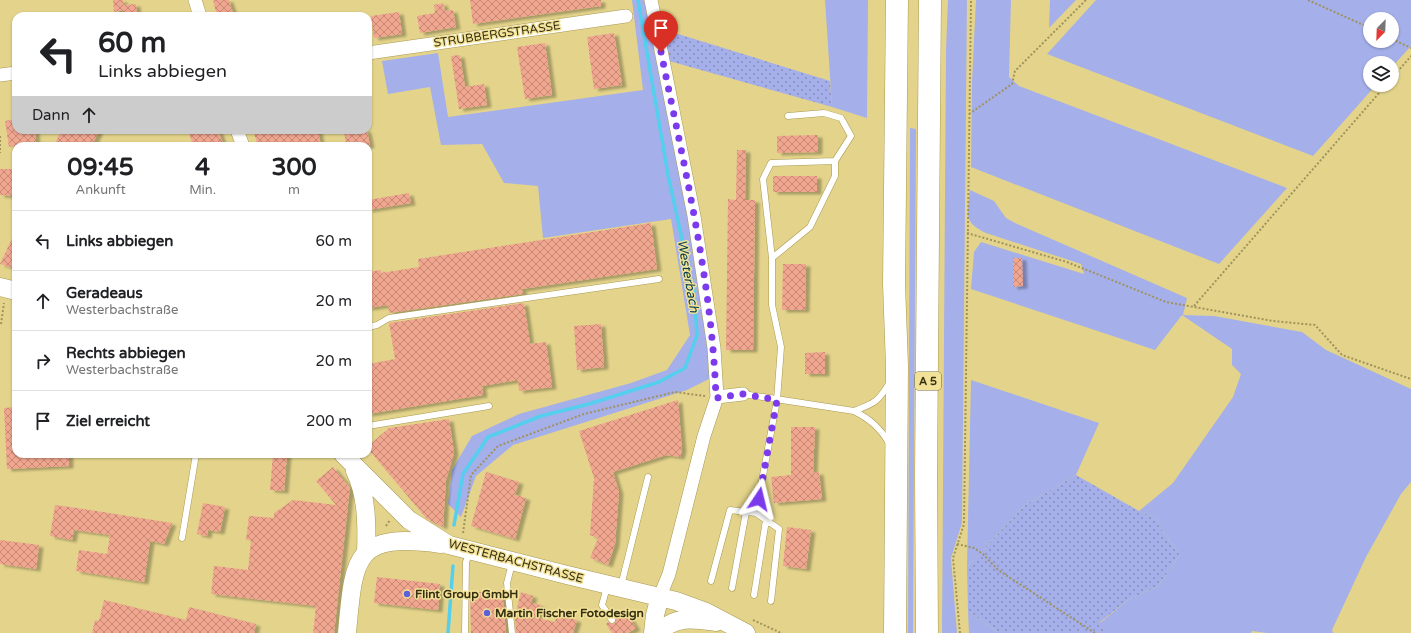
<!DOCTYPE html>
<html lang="de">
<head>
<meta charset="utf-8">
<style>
	:root { --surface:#fff; --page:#f2f2f2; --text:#202124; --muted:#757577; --line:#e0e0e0 }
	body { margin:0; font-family:"Varela Round",sans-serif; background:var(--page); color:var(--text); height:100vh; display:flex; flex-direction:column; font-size:15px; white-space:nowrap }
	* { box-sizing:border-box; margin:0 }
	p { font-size:13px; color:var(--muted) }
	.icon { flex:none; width:22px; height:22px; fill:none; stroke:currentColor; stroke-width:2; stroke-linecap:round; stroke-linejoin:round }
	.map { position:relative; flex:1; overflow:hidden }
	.side { position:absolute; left:12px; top:142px; width:360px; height:316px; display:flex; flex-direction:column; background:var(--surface); border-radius:12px; box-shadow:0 1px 3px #0004 }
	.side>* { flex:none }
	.guide { position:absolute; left:12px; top:12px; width:360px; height:122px; border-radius:12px; box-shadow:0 1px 3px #0004; background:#fff; color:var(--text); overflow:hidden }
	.needle { width:26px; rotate:203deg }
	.fabs { position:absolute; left:1363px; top:12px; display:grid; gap:8px }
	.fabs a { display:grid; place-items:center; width:36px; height:36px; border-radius:50%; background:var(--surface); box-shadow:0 1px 3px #0004; font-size:20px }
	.pin { position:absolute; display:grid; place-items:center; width:34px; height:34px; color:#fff; margin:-41px -17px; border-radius:50% 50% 50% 0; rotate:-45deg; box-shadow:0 0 4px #0007 }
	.pin .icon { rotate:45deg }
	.me { position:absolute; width:44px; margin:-22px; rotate:10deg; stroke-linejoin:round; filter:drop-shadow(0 0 3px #0008) }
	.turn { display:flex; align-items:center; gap:14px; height:84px; padding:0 20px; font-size:18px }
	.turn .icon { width:52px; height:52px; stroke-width:2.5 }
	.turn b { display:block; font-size:28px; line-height:34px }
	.then { display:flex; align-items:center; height:38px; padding:0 20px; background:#0003; gap:8px; font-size:15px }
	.eta { display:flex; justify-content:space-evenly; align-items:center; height:68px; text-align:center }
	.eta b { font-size:24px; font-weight:700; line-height:28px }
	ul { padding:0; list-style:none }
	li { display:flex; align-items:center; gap:12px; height:60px; padding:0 20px; border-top:1px solid var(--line) }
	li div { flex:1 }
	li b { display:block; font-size:15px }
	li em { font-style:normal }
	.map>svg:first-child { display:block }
	.green { fill:#a5afe9; fill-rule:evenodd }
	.garden { fill:url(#garden-dots) }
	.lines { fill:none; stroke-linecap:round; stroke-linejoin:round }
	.stream { stroke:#54cfee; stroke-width:3.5 }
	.building { fill:url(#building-cross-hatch); filter:url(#shadow) }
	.lane-casing { stroke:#a99951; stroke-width:7 }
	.street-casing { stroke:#a99951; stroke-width:14 }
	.secondary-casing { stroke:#a99951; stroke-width:19 }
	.highway-casing { stroke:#a99951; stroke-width:23 }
	.path { stroke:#9f925b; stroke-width:2; stroke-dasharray:2 2; stroke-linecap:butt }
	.lane { stroke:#fff; stroke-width:6 }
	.street { stroke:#fff; stroke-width:13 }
	.secondary { stroke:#fff; stroke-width:18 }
	.highway { stroke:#fff; stroke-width:22 }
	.route { stroke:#7c3aed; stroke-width:7; stroke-dasharray:0 12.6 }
	.poi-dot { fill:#5d61d9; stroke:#f2e298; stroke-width:1.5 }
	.labels { text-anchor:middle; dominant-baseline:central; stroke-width:3; stroke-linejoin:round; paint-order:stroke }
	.shield { fill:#f2e298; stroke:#6e653a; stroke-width:1 }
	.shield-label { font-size:11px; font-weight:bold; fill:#362f11 }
	.street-label { font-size:12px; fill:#362f11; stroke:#f2e298 }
	.poi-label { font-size:12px; font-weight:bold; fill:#362f11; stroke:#f2e298; text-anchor:start }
	.water-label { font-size:13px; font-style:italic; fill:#09414e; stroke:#f2e298 }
</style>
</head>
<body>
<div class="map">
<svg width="1411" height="633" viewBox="0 0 1411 633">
	<defs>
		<pattern id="garden-dots" width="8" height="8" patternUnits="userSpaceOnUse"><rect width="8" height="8" fill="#a5afe9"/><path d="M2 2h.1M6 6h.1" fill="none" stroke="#878fbb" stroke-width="1.8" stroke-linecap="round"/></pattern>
		<pattern id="building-cross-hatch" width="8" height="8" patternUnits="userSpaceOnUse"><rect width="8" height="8" fill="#f1a690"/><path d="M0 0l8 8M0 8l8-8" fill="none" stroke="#c48874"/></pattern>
		<filter id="shadow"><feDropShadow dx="4.5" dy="2.5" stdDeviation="1" flood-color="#0004"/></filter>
	</defs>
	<rect width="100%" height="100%" fill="#e4d48b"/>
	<path class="green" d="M632,0h24l57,377 -26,13 -174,55 -37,31 -15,41 -13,-13 4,-34 20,-34 47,-22 112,-31 36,-13 23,-35 -19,-116 -128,19 -5,-52 -34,-3 -22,-39 -41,1 -11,-58 -42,7 -6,-33 56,-8 10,64 195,-27z
		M825,0h43l-1,118 -35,-11z
		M948,0h19l-5,523 -11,35 6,75h-15l4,-584z
		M976,0h35l-2,77 10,9 268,102 -68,76 -248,-97 1,-85z
		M1050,0h26l-27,28z
		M1096,0h315v46l-19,21v-4h-22v22h6l-63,71 -266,-102zM1370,19h22v22h-22z
		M910,128l6,1 -3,504h-5z
		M970,190l24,11 12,17 9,5 172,75 -4,17 31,1 88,16 24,18 85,39v93l-10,12 -35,63 -34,73 1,3h-66l-15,-2 -1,2h-143l-8,-10 28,-23 30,-14 22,-31 -21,-29 -2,-7 -18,-8 34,-28 60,-86 8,-23 -9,-9v-16l-50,-34 -27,35 -184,-61 3,-37 7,-10 103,32 -3,-10 -95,-31c-24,-12 -18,-18 -16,-43z
		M971,380l128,43 -23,52 -51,30 -58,62z
		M968,611l31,22h-30z"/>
	<path class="garden" d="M662,29l168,52 2,26 -163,-46z
		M1076,475l63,36 18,8 2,7 21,29 -22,31 -30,14 -28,22 8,11h-109l-31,-22 -1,-44 58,-62z"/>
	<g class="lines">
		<path class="stream" d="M454,525l9,-51 25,-37 53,-21 48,-12 70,-22 26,-14 12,-33 -3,-41 -26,-119 -30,-175
			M448,633l5,-67"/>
	</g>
	<path class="building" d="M113,0h10l1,8v-3l12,-1 1,10 -12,2 -1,-6 -10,2z
		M213,0h16l5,16h-17z
		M470,0h131v6l-128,18z
		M443,3l2,8 8,-1 3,17 -36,6 -3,-17 18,-3 -1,-8z
		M399,12l3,22 -28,4 -3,-22z
		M614,33l8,52 -28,4 -7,-52z
		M545,43l7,52 -27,4 -8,-52z
		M460,55l5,32 19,-3 3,21 -28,4 -8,-53z
		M16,119v11h19l1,12 -27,5 -4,-26z
		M61,130h38l-7,16h-38z
		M188,130h30l6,16h-31z
		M253,130h65l3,16h-63z
		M344,130h23l3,16h-24z
		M818,135v17l-41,1v-17z
		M737,150h9l-1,50h10l-2,150h-27l2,-151 8,1z
		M0,169h16l-1,27 -15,-1z
		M773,176h44v16h-44z
		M409,193l2,10 -43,7v-10z
		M651,223l6,46 -135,20 1,5 -134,19 -1,-8 -20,3v-36l13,-2v3l38,-6 -1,-8z
		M16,230v39l-16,-5z
		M1013,258h9l1,28 -10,1z
		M783,264h23l-1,46h-23z
		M524,303l6,41 16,-2 6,45 -33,4 -1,-11 -36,6 1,9 -115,19v-50l27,-5 -6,-36z
		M601,324l3,43 -27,3 -3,-44z
		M825,352v22h-20v-21z
		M678,400l4,50 -2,7 -14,-2 -53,17 6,20 -4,52 -7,21 -18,-7 8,-20 -8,-3 4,-57 -15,-47z
		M16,407v47h53v12l-62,3 -3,-61z
		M449,419l5,34 -8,27 -3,47 -16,-8 -59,-70v-3l21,-18z
		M791,427h24l-2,46 6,-1 3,27 -48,4 -3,-26 20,-2z
		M273,454h14l-3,37 -14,-1z
		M333,467l17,21v7h-1l-15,138h-21l3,-27 -105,-12 3,-28 34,4 3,-30h-5l3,-24 25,2v-5l19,-13 43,5 -20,-24z
		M486,472l33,10 -4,13 11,3 -11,41 -44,-13z
		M203,503l22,4 -5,25 -12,-2 -1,6 -10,-2z
		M55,505l22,3 95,15 -8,21 -14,-3 -6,41 -68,-11 3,-21 28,4 3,-19 -36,-5 -2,10 -22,-4z
		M787,527l24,3 -5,39 -23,-3z
		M0,540l39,5 -3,24 -36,-5z
		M377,577l63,7 -2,26 -64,-7z
		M502,590l4,43h-35l-1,-40z
		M521,592l12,4 -2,7 10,2 -4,13 18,4 2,-7 20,5 -4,13h-57l-1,-17z
		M104,600l82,20 3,-13 67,17 -2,9h-162l3,-13 4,1z
		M626,612l10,16 -8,5h-16l-6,-9 2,-2 6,2 2,-6z"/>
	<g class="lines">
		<g class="lane-casing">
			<path id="lane" d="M788,116l36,-3 17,5 10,18 -16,25
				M368,327l9,-2 12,-7 270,-39
				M743,394l111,17c16,8 26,17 35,32
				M854,411c21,-8 24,-9 36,-29
				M368,426l121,-20
				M756,513l23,16 -8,72
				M182,538l14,-84
				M711,581l19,-71 26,3 21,-113 4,-53 -9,-42v-47l38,-31 25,-51v-15l-64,2 -8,16 9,79
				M621,586l27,-109
				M607,587l-5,18 10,15
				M732,588l14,-76
				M754,595l12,-75
				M465,633l1,-71 4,-11
				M512,633l-5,-50 5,-20"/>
		</g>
		<g class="street-casing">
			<path id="street" d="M195,0l5,16
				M651,0l43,216 20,132 3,49 -13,39 -35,138 -9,22
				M368,53l258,-37
				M0,75l16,-2
				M237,130l6,16
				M717,397l26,-3"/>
		</g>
		<g class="secondary-casing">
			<path id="secondary" d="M0,287l16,4
				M343,454l66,66 40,25 118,30 109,26 30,11 40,21
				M355,471c12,24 12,55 11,81
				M347,633c7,-77 7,-101 94,-89
				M653,633l2,-18 5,-19
				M659,633c15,-18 37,-14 57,-11"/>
		</g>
		<g class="highway-casing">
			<path id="highway" d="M895,633l2,-267 -3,-82 3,-284
				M927,633l-1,-157 4,-476"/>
		</g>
		<path class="path" d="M1308,0l62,28
			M1392,39l19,9
			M1392,78l19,-22
			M969,114l43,-30 3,-13 71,-71
			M0,136v17
			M967,233l100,29 99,40 107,19 42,4 27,30 69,24
			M1194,306l192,-221
			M1,324l3,-21
			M386,526l4,-6
			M463,533l8,-58 27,-29 86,-32 91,-22 30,4
			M957,544l17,4 9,6 15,16 97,63
			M753,620l28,13
			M960,633l-7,-75 11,-34 7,-524"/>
		<use href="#lane" class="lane"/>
		<use href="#street" class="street"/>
		<use href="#secondary" class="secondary"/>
		<use href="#highway" class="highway"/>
	</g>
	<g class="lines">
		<path class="route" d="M661,52c23,114 51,229 55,346l27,-4 34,6 -18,99"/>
	</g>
	<g class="poi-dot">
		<circle cx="407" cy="594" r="4"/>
		<circle cx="487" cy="613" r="4"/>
	</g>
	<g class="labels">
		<rect class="shield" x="915" y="372" width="26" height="18" rx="3"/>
		<g class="shield-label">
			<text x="928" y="381">A 5</text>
		</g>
		<g class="street-label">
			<text transform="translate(497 34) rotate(-8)">STRUBBERGSTRASSE</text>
			<text transform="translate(516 561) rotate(15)">WESTERBACHSTRASSE</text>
		</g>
		<g class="poi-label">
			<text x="415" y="594">Flint Group GmbH</text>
			<text x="495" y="613">Martin Fischer Fotodesign</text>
		</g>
		<g class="water-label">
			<text transform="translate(688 276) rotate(80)">Westerbach</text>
		</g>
	</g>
</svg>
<div class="fabs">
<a><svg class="needle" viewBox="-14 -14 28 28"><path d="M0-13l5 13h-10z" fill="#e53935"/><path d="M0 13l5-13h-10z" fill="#757577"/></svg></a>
<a><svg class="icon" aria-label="layers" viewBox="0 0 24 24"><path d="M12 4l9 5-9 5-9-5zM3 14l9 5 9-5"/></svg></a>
</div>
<div class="pin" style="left:661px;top:52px;background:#d93025"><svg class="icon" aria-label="arrive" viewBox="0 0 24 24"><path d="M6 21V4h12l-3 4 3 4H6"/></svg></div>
<svg class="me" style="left:759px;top:499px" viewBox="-20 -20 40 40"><path d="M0-17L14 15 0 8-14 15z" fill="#7c3aed" stroke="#fff" stroke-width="4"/></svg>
<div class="guide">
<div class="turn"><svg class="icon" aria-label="left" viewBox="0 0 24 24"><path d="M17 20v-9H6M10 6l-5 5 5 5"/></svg><div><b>60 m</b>Links abbiegen</div></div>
<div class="then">Dann<svg class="icon" aria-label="ahead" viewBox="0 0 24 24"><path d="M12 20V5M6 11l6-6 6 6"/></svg></div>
</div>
<section class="side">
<div class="eta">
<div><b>09:45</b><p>Ankunft</p></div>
<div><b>4</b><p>Min.</p></div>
<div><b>300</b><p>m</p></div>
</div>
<ul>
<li><svg class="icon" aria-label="left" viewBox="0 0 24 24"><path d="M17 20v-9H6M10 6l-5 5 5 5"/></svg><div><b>Links abbiegen</b></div><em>60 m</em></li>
<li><svg class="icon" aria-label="ahead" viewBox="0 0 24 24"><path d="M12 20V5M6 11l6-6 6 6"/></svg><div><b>Geradeaus</b><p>Westerbachstraße</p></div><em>20 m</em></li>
<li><svg class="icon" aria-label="right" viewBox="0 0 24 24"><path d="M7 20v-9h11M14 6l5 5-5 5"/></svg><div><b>Rechts abbiegen</b><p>Westerbachstraße</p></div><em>20 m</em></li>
<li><svg class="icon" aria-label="arrive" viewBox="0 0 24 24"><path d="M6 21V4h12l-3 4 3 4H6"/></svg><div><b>Ziel erreicht</b></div><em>200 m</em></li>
</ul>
</section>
</div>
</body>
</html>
